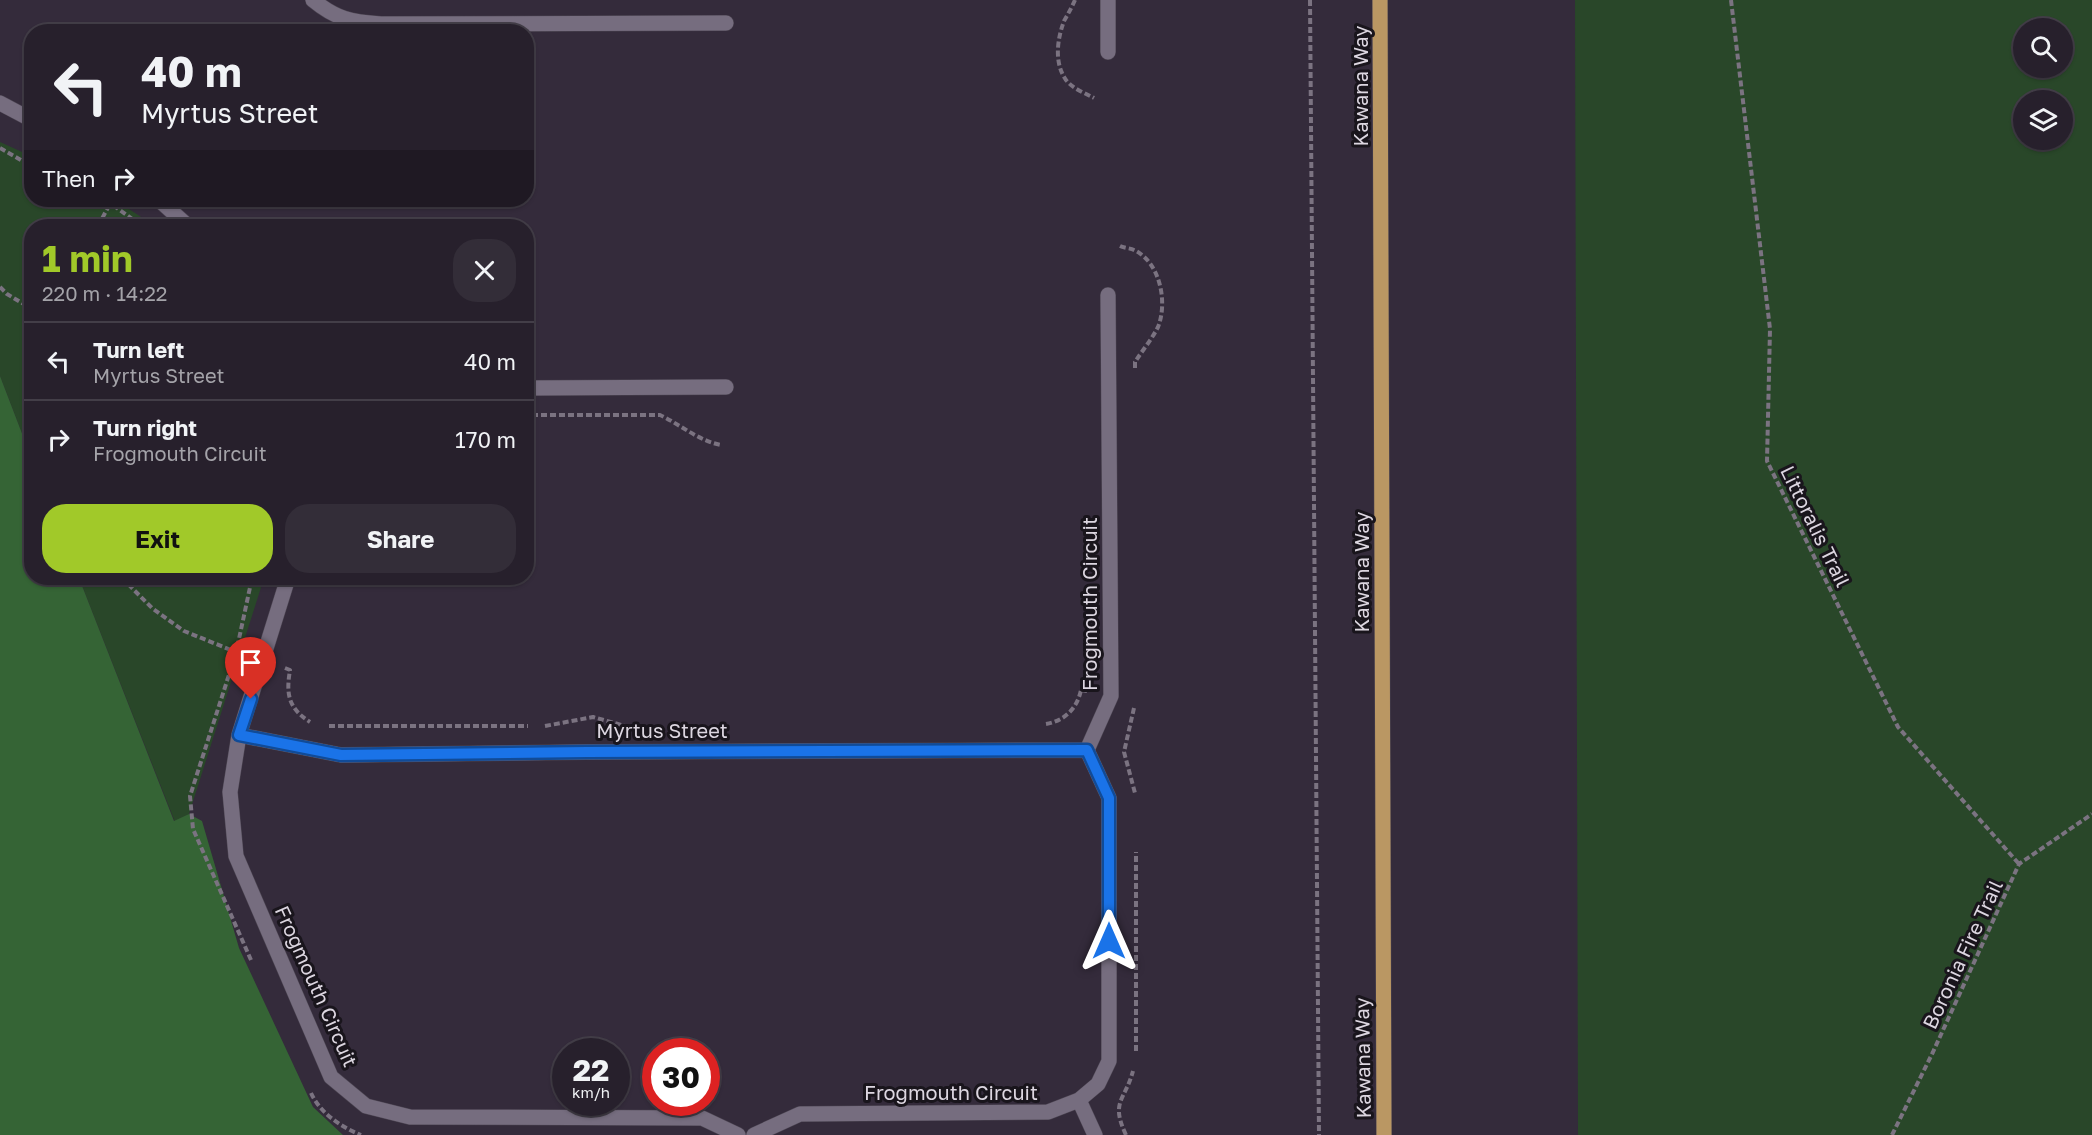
<!DOCTYPE html>
<html lang="en">
<head>
<meta charset="utf-8">
<style>
	:root { --surface:#27202c; --page:#332d38; --text:#f1f3f6; --muted:#a4a3a9; --line:#433e48; --accent:#a1c929 }
	body { margin:0; font-family:"Golos Text",sans-serif; background:var(--page); color:var(--text); height:100vh; display:flex; flex-direction:column; font-size:22px; white-space:nowrap }
	* { box-sizing:border-box; margin:0 }
	p { font-size:20px; color:var(--muted) }
	.icon { flex:none; width:33px; height:33px; fill:none; stroke:currentColor; stroke-width:2; stroke-linecap:round; stroke-linejoin:round }
	.map { position:relative; flex:1; overflow:hidden }
	.drawer { position:absolute; left:24px; top:219px; width:510px; height:366px; display:flex; flex-direction:column; background:var(--surface); border-radius:24px; box-shadow:0 2px 4px #0004,0 0 0 2px var(--line) }
	.drawer>* { flex:none }
	.top-card { position:absolute; left:24px; top:24px; width:510px; height:183px; border-radius:24px; box-shadow:0 2px 4px #0004,0 0 0 2px var(--line); background:#27202c; color:var(--text); overflow:hidden }
	.fabs { position:absolute; left:2013px; top:18px; display:grid; gap:12px }
	.fabs a { display:grid; place-items:center; width:60px; height:60px; border-radius:50%; background:var(--surface); box-shadow:0 2px 4px #0004,0 0 0 2px var(--line); font-size:30px }
	.speed { position:absolute; left:552px; top:1038px; display:flex; gap:12px; font-size:30px; font-weight:700; text-align:center }
	.speed>* { display:grid; place-content:center; width:78px; height:78px; border-radius:50%; background:var(--surface); box-shadow:0 2px 4px #0004,0 0 0 2px var(--line); line-height:1 }
	.speed small { font-size:15px; font-weight:400 }
	.speed .limit { border:9px solid #d22; background:#fff; color:#111 }
	.pin { position:absolute; display:grid; place-items:center; width:51px; height:51px; color:#fff; margin:-62px -26px; border-radius:50% 50% 50% 0; rotate:-45deg; box-shadow:0 0 6px #0007 }
	.pin .icon { rotate:45deg }
	.me { position:absolute; width:66px; margin:-33px; rotate:0deg; stroke-linejoin:round; filter:drop-shadow(0 0 4px #0008) }
	.turn { display:flex; align-items:center; gap:21px; height:126px; padding:0 18px; font-size:27px }
	.turn .icon { width:78px; height:78px; stroke-width:2.5 }
	.turn b { display:block; font-size:42px; line-height:51px }
	.then { display:flex; align-items:center; height:57px; padding:0 18px; background:#0003; gap:12px; font-size:22px }
	.round { display:grid; place-items:center; flex:none; width:63px; height:63px; border-radius:24px; background:var(--page) }
	.summary { display:flex; align-items:center; justify-content:space-between; height:102px; padding:0 18px }
	h1 { font-size:36px; font-weight:700; line-height:45px; color:var(--accent) }
	.button { display:flex; gap:12px; margin-top:auto; padding:12px 18px }
	.button a { flex:1; height:69px; border-radius:24px; background:var(--accent); color:#111; font-size:24px; font-weight:700; line-height:69px; text-align:center }
	.button a+a { background:var(--page); color:var(--text) }
	ul { padding:0; list-style:none }
	li { display:flex; align-items:center; gap:18px; height:78px; padding:0 18px; border-top:2px solid var(--line) }
	li div { flex:1 }
	li b { display:block; font-size:22px }
	li em { font-style:normal }
	.map>svg:first-child { display:block }
	.green { fill:#294729; fill-rule:evenodd }
	.forest { fill:#356435 }
	.lines { fill:none; stroke-linecap:round; stroke-linejoin:round }
	.minor-casing { stroke:#4d4653; stroke-width:16 }
	.primary-casing { stroke:#4d4653; stroke-width:16 }
	.path { stroke:#7b7381; stroke-width:4; stroke-dasharray:6 3; stroke-linecap:butt }
	.minor { stroke:#766d7f; stroke-width:15 }
	.primary { stroke:#ba9763; stroke-width:15 }
	.route-casing { stroke:#114b97; stroke-width:15 }
	.route { stroke:#1a73e8; stroke-width:10 }
	.labels { text-anchor:middle; dominant-baseline:central; stroke-width:6; stroke-linejoin:round; paint-order:stroke }
	.street-label { font-size:20px; fill:#dcd6e0; stroke:#19151c }
</style>
</head>
<body>
<div class="map">
<svg width="2092" height="1135" viewBox="0 0 2092 1135">
	<rect width="100%" height="100%" fill="#342b3b"/>
	<path class="green" d="M1575,0h517v1135h-514zM2024,28h38v40h-38zM2024,100h38v40h-38z
		M0,142l31,14 1,44h83l40,26h-123l-1,231 -31,-81z
		M79,578h185l-75,236 -14,8z"/>
	<path class="forest" d="M0,376l31,81 1,121h47l95,243 15,-7 13,7 37,127 74,159 30,28h-343z"/>
	<g class="lines">
		<g class="minor-casing">
			<path id="minor" d="M313,0c23,19 38,22 68,24l345,-1
				M1108,0v52
				M0,103l32,17
				M159,200l29,26
				M526,388l200,-1
				M288,578l-49,157 -9,57 6,64 95,221 35,29 44,11 292,1 36,17
				M239,735l102,20 246,-3 500,-2
				M1079,1100l16,35
				M754,1135l46,-21 248,-2 31,-12 19,-16 11,-23v-263l-22,-48 24,-54 -3,-401"/>
		</g>
		<g class="primary-casing">
			<path id="primary" d="M1380,0l4,1135"/>
		</g>
		<path class="path" d="M1075,0c-3,7 -7,14 -11,21 -7,19 -10,42 2,59 7,9 19,13 28,18
			M1310,0l9,1135
			M1731,0l39,329 -3,132 131,266 121,137
			M0,148l21,12 11,3
			M106,200l36,26
			M98,226l13,-24
			M1120,246c4,2 10,2 14,4 26,12 34,52 24,77 -6,12 -16,24 -23,35v6
			M0,287l7,7 25,15
			M532,415h128c21,10 39,26 61,30
			M122,578l30,30 32,23 57,23
			M285,668l5,2c-4,24 -2,38 20,52
			M1134,708l-10,44 11,41
			M1046,724c18,-3 31,-15 35,-34l6,1
			M329,726h199
			M545,726l48,-9 32,9
			M251,960l-58,-131 -3,-33 46,-143 16,-75
			M1136,1051v-199
			M311,1093c9,20 30,34 50,42
			M1126,1135c-16,-34 -1,-34 7,-64
			M1892,1135l41,-83 86,-188 73,-50"/>
		<use href="#minor" class="minor"/>
		<use href="#primary" class="primary"/>
	</g>
	<g class="lines">
		<g class="route-casing">
			<path id="route" d="M251,699l-12,36 102,20 246,-3 500,-2 22,48v143"/>
		</g>
		<use href="#route" class="route"/>
	</g>
	<g class="labels">
		<g class="street-label">
			<text transform="translate(1360 86) rotate(-90)">Kawana Way</text>
			<text transform="translate(1816 526) rotate(64)">Littoralis Trail</text>
			<text transform="translate(1361 572) rotate(-90)">Kawana Way</text>
			<text transform="translate(1089 604) rotate(-90)">Frogmouth Circuit</text>
			<text x="662" y="730">Myrtus Street</text>
			<text transform="translate(1962 954) rotate(-65)">Boronia Fire Trail</text>
			<text transform="translate(317 986) rotate(66)">Frogmouth Circuit</text>
			<text transform="translate(1362 1058) rotate(-91)">Kawana Way</text>
			<text x="951" y="1092">Frogmouth Circuit</text>
		</g>
	</g>
</svg>
<div class="fabs">
<a><svg class="icon" aria-label="search" viewBox="0 0 24 24"><circle cx="10" cy="10" r="6"/><path d="M15 15l6 6"/></svg></a>
<a><svg class="icon" aria-label="layers" viewBox="0 0 24 24"><path d="M12 4l9 5-9 5-9-5zM3 14l9 5 9-5"/></svg></a>
</div>
<div class="speed"><div>22<small>km/h</small></div><div class="limit">30</div></div>
<div class="pin" style="left:251px;top:699px;background:#d93025"><svg class="icon" aria-label="arrive" viewBox="0 0 24 24"><path d="M6 21V4h12l-3 4 3 4H6"/></svg></div>
<svg class="me" style="left:1109px;top:941px" viewBox="-20 -20 40 40"><path d="M0-17L14 15 0 8-14 15z" fill="#1a73e8" stroke="#fff" stroke-width="4"/></svg>
<div class="top-card">
<div class="turn"><svg class="icon" aria-label="left" viewBox="0 0 24 24"><path d="M17 20v-9H6M10 6l-5 5 5 5"/></svg><div><b>40 m</b>Myrtus Street</div></div>
<div class="then">Then<svg class="icon" aria-label="right" viewBox="0 0 24 24"><path d="M7 20v-9h11M14 6l5 5-5 5"/></svg></div>
</div>
<section class="drawer">
<div class="summary"><div><h1>1 min</h1><p>220 m · 14:22</p></div><a class="round"><svg class="icon" aria-label="close" viewBox="0 0 24 24"><path d="M6 6l12 12M18 6L6 18"/></svg></a></div>
<ul>
<li><svg class="icon" aria-label="left" viewBox="0 0 24 24"><path d="M17 20v-9H6M10 6l-5 5 5 5"/></svg><div><b>Turn left</b><p>Myrtus Street</p></div><em>40 m</em></li>
<li><svg class="icon" aria-label="right" viewBox="0 0 24 24"><path d="M7 20v-9h11M14 6l5 5-5 5"/></svg><div><b>Turn right</b><p>Frogmouth Circuit</p></div><em>170 m</em></li>
</ul>
<div class="button"><a>Exit</a><a>Share</a></div>
</section>
</div>
</body>
</html>
